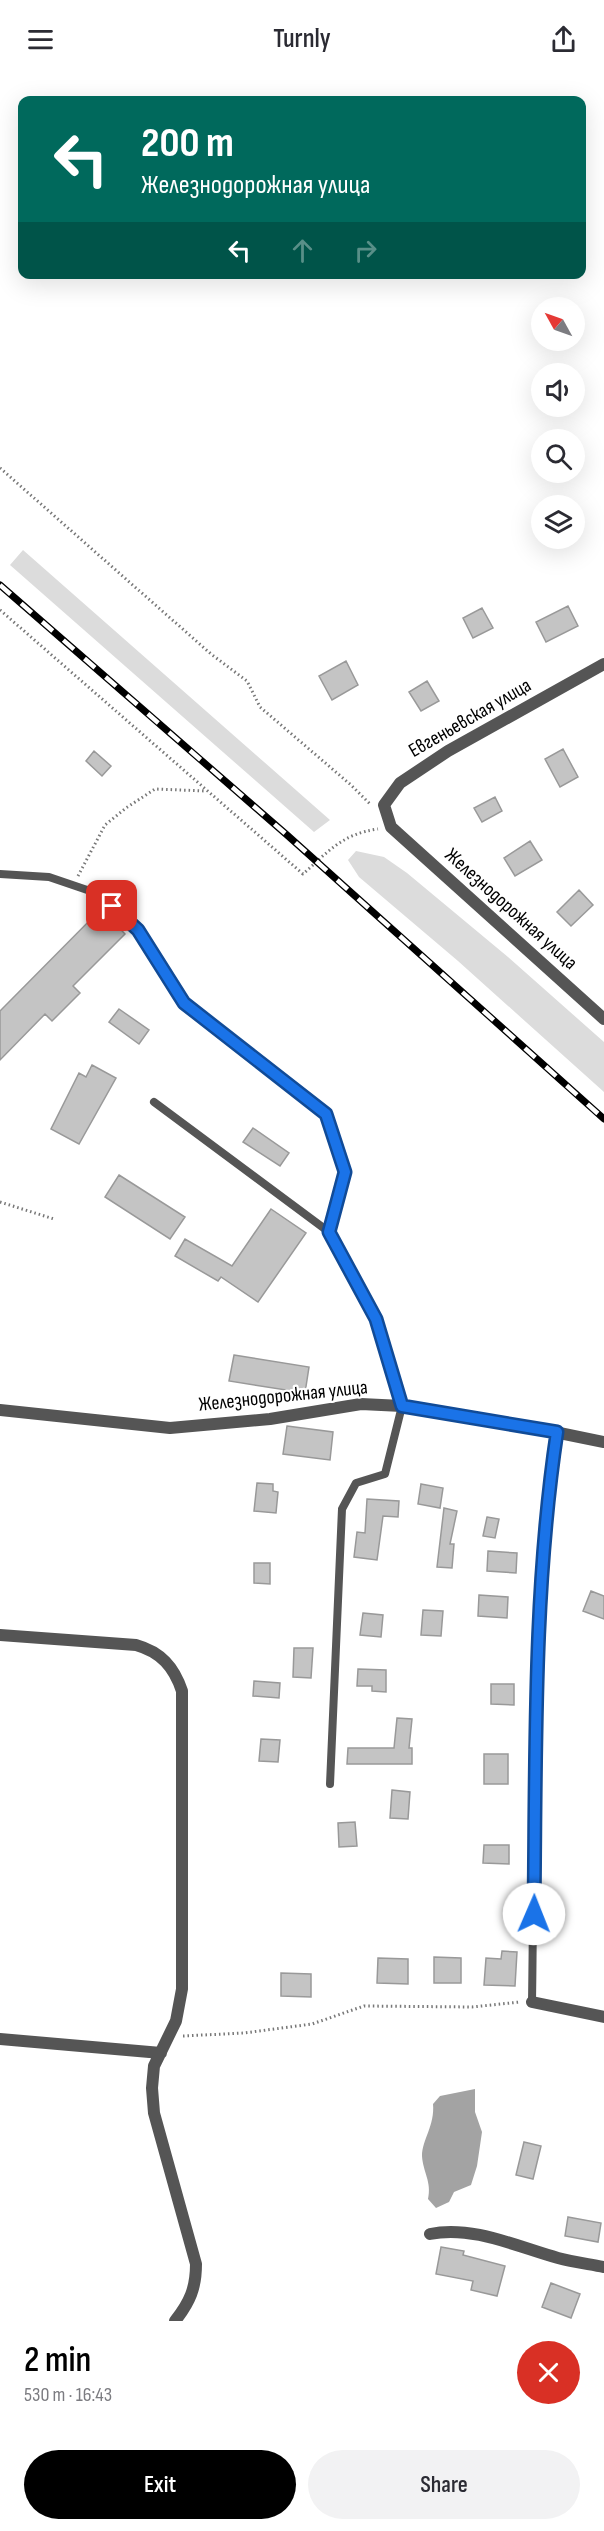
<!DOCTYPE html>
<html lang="en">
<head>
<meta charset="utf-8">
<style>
	:root { --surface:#fff; --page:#f2f2f3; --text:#2b2b33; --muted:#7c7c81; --accent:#000 }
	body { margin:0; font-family:"Sofia Sans Condensed",sans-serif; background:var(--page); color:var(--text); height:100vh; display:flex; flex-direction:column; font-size:22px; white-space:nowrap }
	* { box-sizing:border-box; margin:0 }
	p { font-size:20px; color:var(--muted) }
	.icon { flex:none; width:33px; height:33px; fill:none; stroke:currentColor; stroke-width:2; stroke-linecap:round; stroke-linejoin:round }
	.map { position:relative; height:2243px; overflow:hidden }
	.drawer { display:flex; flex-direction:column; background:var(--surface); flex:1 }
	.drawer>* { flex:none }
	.guide { position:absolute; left:18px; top:18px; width:568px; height:183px; border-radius:12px; box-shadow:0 6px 24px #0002; background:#00695c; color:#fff; overflow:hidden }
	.needle { width:39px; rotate:310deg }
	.tools { position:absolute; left:531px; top:219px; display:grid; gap:12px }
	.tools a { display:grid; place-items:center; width:54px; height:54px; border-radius:50%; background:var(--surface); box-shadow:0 6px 24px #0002; font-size:30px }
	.pin { position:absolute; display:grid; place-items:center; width:51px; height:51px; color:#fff; margin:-26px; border-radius:12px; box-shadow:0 3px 9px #0006 }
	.me { position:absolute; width:66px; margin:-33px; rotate:1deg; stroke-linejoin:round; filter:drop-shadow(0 0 4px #0008) }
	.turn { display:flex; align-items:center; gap:21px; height:126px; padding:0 24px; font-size:27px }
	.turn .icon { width:78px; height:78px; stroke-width:2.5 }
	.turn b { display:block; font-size:42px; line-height:51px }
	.lanes { display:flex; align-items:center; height:57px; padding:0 24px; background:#0003; justify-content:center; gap:30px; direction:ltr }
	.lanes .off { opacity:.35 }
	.round { display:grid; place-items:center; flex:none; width:63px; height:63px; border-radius:32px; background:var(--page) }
	.headline { display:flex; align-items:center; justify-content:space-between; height:102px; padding:0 24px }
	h1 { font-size:36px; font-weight:600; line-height:45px; color:var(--accent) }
	.button { display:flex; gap:12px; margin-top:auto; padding:12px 24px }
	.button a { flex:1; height:69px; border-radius:36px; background:var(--accent); color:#fff; font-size:24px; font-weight:600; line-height:69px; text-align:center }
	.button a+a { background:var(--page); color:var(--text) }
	header { display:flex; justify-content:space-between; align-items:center; height:78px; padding:0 24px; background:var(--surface); font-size:27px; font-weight:600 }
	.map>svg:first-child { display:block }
	.green { fill:#dcdcdc }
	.water { fill:#a3a3a3 }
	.building { fill:#c4c4c4; stroke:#999; stroke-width:1.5 }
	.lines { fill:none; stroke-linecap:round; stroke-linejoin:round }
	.path { stroke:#777; stroke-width:3; stroke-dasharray:1.5 3; stroke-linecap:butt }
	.service { stroke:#555; stroke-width:8 }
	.minor { stroke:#555; stroke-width:12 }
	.rail-casing { stroke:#000; stroke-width:7 }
	.rail { stroke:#fff; stroke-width:4.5; stroke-dasharray:14; stroke-linecap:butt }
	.route-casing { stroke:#114b97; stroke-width:15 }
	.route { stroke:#1a73e8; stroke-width:10 }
	.labels { text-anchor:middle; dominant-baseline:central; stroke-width:4.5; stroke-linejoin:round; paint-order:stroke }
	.street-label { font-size:20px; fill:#000; stroke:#fff }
</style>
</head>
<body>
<header><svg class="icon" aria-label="menu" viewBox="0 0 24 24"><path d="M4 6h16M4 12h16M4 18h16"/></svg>Turnly<svg class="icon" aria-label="share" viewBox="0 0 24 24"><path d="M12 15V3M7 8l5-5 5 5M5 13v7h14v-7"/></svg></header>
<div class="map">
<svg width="604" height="2243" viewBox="0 0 604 2243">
	<rect width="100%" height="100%" fill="#fff"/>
	<path class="green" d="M23,472l307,270 -16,12 -304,-267z
		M356,773l28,6 23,16 101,84 96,85v50l-146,-131 -99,-84 -11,-17z"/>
	<path class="water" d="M475,2011v23l7,20 -5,34 -6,19 -17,7 -5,10 -13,6 -8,-9c4,-17 -5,-27 -6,-43 0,-16 13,-31 11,-52l7,-8z"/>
	<path class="building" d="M568,528l10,20 -32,16 -10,-20z
		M482,530l11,20 -20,10 -10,-20z
		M346,583l12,24 -26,15 -13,-24z
		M427,603l12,20 -18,10 -12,-19z
		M563,671l15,28 -18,10 -15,-28z
		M94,673l17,15 -9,10 -16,-15z
		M495,719l7,14 -20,11 -8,-14z
		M530,763l12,19 -27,16 -11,-18z
		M579,812l14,15 -22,21 -14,-14z
		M101,831l24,25 -52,52 7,7 -28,28 -7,-7 -45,46v-49z
		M119,931l30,21 -10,14 -30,-22z
		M92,987l24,13 -37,66 -28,-15 28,-56 7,4z
		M253,1050l36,25 -9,13 -37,-24z
		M119,1097l66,42 -15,22 -65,-42z
		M271,1131l35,24 -48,69 -37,-25 -3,4 -43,-25 10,-17 47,27z
		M234,1277l75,12 -4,26 -76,-12z
		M287,1348l46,6 -3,28 -47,-6z
		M257,1405l16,1v7l5,1 -2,21 -22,-2z
		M421,1406l22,4 -3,20 -22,-4z
		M367,1421l32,2 -1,16 -15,-1 -6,44 -23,-3 3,-25 8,1z
		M444,1430l13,3 -7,33h4l-2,24 -15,-1z
		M487,1439l12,2 -4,19 -12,-2z
		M488,1473l29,2 -1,20 -29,-2z
		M254,1485h16v21l-16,-1z
		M591,1513l13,5v23l-21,-8z
		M479,1517l29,2 -1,21 -29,-2z
		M423,1532l20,1 -2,25 -20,-1z
		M363,1535l20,2 -2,22 -21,-2z
		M294,1570h19l-2,30 -18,-1z
		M358,1591l28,1v22l-14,-1v-5h-15z
		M254,1603l26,2 -1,15 -26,-2z
		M491,1606h23v21l-23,-1z
		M397,1640l15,1 -3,29h3v16h-65l1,-16h46z
		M261,1661l19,1 -2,22 -19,-1z
		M484,1676h24v30h-24z
		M392,1712l18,2 -2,27 -18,-1z
		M355,1744l2,24 -18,1 -1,-24z
		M484,1767h25v19l-26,-1z
		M502,1873l15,1 -2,34 -31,-1 2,-27 15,1z
		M434,1879l27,1v25h-27z
		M378,1880l30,1v25l-31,-1z
		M281,1895l30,1v23l-30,-1z
		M524,2064l17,4 -8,33 -17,-4z
		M568,2139l33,6 -3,19 -33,-6z
		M441,2169l23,4 -1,4 42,11 -8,30 -26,-6 2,-9 -37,-7z
		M551,2205l29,11 -9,24 -29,-11z"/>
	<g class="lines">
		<path class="path" d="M0,390l211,186 36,27 13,26 91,78 19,19
			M0,532l303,264c26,-23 39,-40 75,-45
			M78,798l27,-51 21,-17 29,-19 51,2
			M0,1124l54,17
			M183,1958l61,-3 68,-9 52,-18 108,1 48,-5"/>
		<path class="service" d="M0,796l49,3 50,17 39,36 47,73 141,111 19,58 -16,60
			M154,1024l175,130 47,87 26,87 -17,68 -29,9 -14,26 -12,275
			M532,1924c3,-190 -2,-383 25,-570"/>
		<path class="minor" d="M604,586l-156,87 -48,32 -16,22 7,22 213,192
			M0,1332l170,18 100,-9 91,-15 41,2 138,23 64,13
			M0,1557l136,10c25,7 38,22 46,46v298l-6,32 -22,45 -2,22 2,25 42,151c0,24 -6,38 -21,57
			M532,1924l72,15
			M0,1961l161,14
			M430,2156c42,-9 88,13 128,24 15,4 31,6 46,9"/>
		<g class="rail-casing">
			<path id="rail" d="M0,507l287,250 317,284"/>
		</g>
		<use href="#rail" class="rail"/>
	</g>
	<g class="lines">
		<g class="route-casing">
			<path id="route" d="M112,828l26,24 46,73 142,111 19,58 -16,60 47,87 26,87 155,26c-24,159 -21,321 -23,482"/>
		</g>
		<use href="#route" class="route"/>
	</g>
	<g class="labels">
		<g class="street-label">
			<text transform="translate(470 640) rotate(-30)">Евгеньевская улица</text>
			<text transform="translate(511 831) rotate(42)">Железнодорожная улица</text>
			<text transform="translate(283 1318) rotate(-6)">Железнодорожная улица</text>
		</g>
	</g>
</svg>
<div class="tools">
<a><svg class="needle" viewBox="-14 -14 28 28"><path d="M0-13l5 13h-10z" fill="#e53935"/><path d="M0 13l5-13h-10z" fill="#7c7c81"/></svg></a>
<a><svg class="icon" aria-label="sound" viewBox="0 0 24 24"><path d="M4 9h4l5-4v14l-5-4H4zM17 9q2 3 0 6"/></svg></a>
<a><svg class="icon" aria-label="search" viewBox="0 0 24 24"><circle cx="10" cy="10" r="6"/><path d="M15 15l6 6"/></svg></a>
<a><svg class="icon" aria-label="layers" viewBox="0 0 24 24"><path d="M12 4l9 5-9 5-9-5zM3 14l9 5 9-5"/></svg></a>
</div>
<div class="pin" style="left:112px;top:828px;background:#d93025"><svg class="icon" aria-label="arrive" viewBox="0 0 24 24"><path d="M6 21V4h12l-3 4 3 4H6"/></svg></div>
<svg class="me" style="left:534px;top:1836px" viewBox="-20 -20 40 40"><circle r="19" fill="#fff"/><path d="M0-13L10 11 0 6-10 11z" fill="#1a73e8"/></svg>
<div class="guide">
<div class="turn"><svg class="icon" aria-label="left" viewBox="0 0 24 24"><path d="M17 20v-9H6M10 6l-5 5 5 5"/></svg><div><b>200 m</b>Железнодорожная улица</div></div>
<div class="lanes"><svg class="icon" aria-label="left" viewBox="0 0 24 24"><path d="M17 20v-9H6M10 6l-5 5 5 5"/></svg><svg class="icon off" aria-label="ahead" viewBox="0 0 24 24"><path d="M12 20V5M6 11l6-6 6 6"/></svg><svg class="icon off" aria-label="right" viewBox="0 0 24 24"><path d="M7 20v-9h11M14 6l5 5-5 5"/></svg></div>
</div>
</div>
<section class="drawer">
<div class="headline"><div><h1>2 min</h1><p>530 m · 16:43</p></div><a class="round" style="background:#d93025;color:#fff"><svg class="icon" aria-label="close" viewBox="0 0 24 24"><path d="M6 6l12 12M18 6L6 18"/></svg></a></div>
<div class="button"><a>Exit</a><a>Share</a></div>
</section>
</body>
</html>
